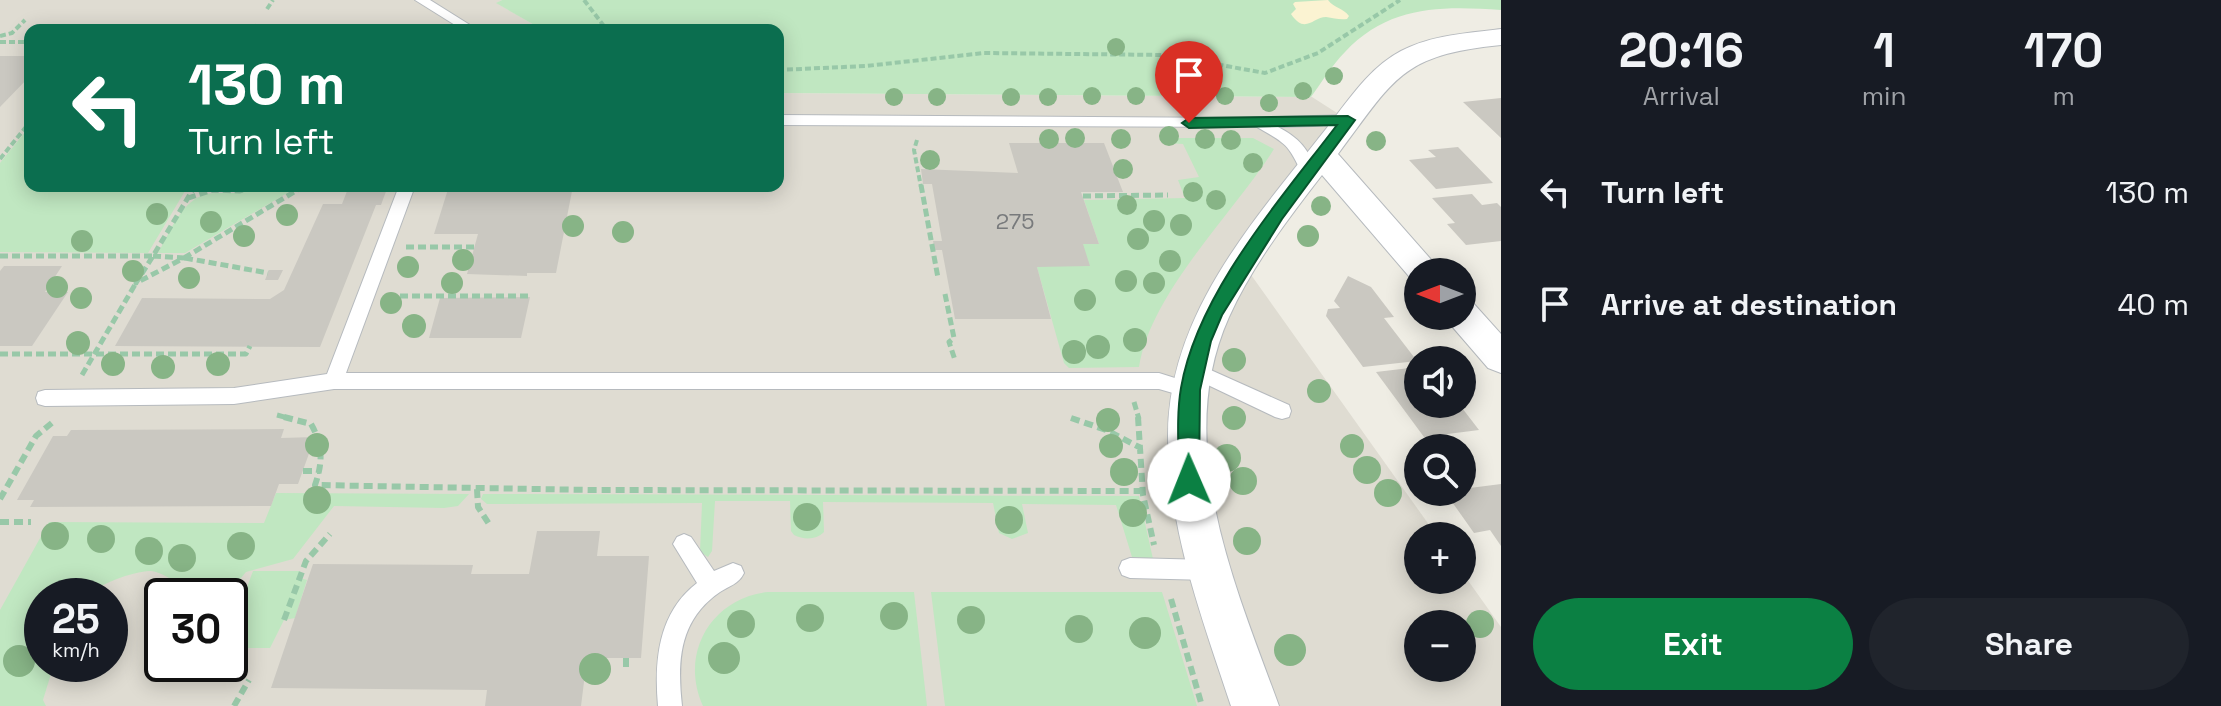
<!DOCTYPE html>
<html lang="en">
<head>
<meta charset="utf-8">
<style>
	:root { --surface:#171b24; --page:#20242c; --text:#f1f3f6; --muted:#9ea1a6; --accent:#0b8043 }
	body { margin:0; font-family:"Space Grotesk",sans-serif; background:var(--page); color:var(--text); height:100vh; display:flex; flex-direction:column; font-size:30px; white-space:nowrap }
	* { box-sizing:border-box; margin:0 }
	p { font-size:26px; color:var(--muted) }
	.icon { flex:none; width:44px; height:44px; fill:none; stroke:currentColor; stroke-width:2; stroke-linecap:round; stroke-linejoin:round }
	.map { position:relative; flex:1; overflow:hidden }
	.side { display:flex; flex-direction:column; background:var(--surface); width:720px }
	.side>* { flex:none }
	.banner { position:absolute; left:24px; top:24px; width:760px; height:168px; border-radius:16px; box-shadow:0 4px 20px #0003; background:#0b6e4f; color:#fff; overflow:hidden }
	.needle { width:52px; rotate:270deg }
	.controls { position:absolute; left:1404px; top:258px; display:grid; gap:16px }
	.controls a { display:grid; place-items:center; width:72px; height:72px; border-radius:50%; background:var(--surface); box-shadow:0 4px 20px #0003; font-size:40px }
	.speed { position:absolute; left:24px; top:578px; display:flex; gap:16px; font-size:40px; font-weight:700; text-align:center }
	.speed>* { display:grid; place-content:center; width:104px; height:104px; border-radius:50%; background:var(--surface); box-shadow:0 4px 20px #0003; line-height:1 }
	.speed small { font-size:20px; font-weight:400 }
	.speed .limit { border:4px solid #111; border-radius:12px; background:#fff; color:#111 }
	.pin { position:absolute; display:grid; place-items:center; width:68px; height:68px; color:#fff; margin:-82px -34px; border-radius:50% 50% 50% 0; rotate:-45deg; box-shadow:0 0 8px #0007 }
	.pin .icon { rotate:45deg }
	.me { position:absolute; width:88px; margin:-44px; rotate:359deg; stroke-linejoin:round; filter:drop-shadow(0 0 6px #0008) }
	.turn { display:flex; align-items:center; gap:28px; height:168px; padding:0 32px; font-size:36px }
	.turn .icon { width:104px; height:104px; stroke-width:2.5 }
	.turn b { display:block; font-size:56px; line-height:68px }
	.eta { display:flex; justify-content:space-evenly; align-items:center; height:136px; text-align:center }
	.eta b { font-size:48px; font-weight:700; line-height:56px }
	.button { display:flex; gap:16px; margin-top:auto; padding:16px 32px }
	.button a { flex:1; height:92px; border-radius:48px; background:var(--accent); color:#fff; font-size:32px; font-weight:700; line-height:92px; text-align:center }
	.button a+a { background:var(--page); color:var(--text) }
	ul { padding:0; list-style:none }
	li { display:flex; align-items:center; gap:24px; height:112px; padding:0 32px }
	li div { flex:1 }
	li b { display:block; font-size:30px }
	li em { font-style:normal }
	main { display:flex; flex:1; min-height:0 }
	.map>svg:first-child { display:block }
	.education { fill:#dfdcd2; fill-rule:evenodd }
	.green { fill:#c0e7c1 }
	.sand { fill:#fbf3d2 }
	.building { fill:#cac8c1 }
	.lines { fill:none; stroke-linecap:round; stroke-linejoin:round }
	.service-casing { stroke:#b6babe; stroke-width:2 }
	.minor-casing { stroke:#b6babe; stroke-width:2 }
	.path-far2 { stroke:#98c8a8; stroke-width:4; stroke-dasharray:6 3; stroke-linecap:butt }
	.path-far1 { stroke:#98c8a8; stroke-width:5; stroke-dasharray:8 4; stroke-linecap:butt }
	.path { stroke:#98c8a8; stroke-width:6; stroke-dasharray:9 5; stroke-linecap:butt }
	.service { fill:#fff; fill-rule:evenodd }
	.minor { fill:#fff; fill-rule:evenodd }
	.tree { fill:#87b486 }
	.route { fill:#0b8043; stroke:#07532c; stroke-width:2 }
	.labels { text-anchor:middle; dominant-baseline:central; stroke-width:6; stroke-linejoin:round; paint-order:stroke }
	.number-label { font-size:22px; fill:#787a7c }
</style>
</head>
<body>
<main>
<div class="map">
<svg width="1501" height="706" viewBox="0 0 1501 706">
	<rect width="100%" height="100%" fill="#efede4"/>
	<path class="education" d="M0,0h502l-5,3 46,27h-513v156h748v-93l534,4 36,23 -104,145 193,271h-19v44h44v-8l39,55v79h-1501zM42,596h68v68h-68zM162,596h68v68h-68zM1418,624h44v44h-44z"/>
	<path class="green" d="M502,0h999v10c-59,-4 -112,-5 -156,42 -13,13 -23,30 -34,45l-533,-4v-63h-235l-47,-27z
		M30,126v60h158l-40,67 -148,-1v-89z
		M1166,138h87l21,11c-41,65 -123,143 -135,218l-70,1 -5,-5 -27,-96 46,-23h16l-15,-44 101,-2 -7,-18 21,-3 -16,-33 -19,-1 -4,-3z
		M260,186h39l-114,67h-27c14,-24 26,-61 59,-60 17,0 28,1 43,-7z
		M276,493l193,1 -11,12 -14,2 -110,-2 -41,53 -47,13 -10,12c-14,0 -30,4 -44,3 -16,-1 -25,-14 -41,-16 -14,-1 -56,14 -63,25h-46v68h12l-11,36 3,6h-46v-96l49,-88 215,1z
		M483,494l656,2 14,63 -21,-2 -16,-52 -94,-1 6,29 -16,6 -13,-6 -6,-30 -170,-1 1,30c-8,8 -20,8 -30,3l-3,-4 -1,-30h-75l-3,50 -4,6 -8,-5 2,-49 -215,1 -6,-5z
		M253,571h46l1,7 7,2 -12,38 -11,2 -14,28h-40v-15z
		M768,592h146l13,114h-224c-24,-52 8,-108 65,-114z
		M931,592h231l35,114h-252z"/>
	<path class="sand" d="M1328,0c6,8 15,8 21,16l-2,3c-8,1 -13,-1 -21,-2 -13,0 -21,18 -35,-3l5,-5 -3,-5 2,-2z"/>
	<path class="building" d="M0,56h30v20l-30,31z
		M1501,98v40l-38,-36z
		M1009,143h95l19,49h-42l18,52h-16l7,22 -53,1 14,52h-96l-13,-69h-7l-2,-9h9l-10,-57h-9l-2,-15 97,4z
		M1458,147l35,36 -57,6 -27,-29 27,-3 -8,-7z
		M349,186h39l-7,19h-5l-56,142 -205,-1 27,-48 128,1 14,-9 39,-86h19z
		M449,186h124l-17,87h-29v3l-60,-2 11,-40h-44z
		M1472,194l10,11 15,-2 4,4v34l-35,4 -19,-21 8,-1 -23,-25z
		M4,266h58l-17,26h23l-36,54h-32v-75z
		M269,270h14l-5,10h-13z
		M1348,276l23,11 23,30 -10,1 33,43 -54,6 -37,-51 2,-7 12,-1 -6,-7z
		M530,297l-9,41h-92l11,-40z
		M1418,367v37h41l20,26 -55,7 -48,-65z
		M284,429l-3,9 34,-1 -17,47h-19l-8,22 -241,1 4,-7h-17l36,-64h14l4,-6z
		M1501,484v62l-11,-16 -16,3 -29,-41h17v-3z
		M537,531h63l-3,25h52l-8,102h-54l-6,48h-96l2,-16 -216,-2 42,-124 160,1 -2,9h58z"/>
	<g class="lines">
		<g class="service-casing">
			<path id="service" d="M415,0h15l48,30h-15z
				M778,115l463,3 107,-3 7,5 -7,5 -70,2c20,10 32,23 38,45l-8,5 -5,-1c-14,-31 -16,-32 -46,-49l-479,-2z
				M399,186h16l-69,187h813l38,12 2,5 -2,5 -7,3 -31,-9h-825l-100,15 -189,2 -7,-2 -2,-6 2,-6 7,-2 189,-2 93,-14z
				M1195,363l94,42 2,6 -2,6 -7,2 -7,-2 -86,-41 -3,-5 3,-5z
				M684,534l7,3 23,34 19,-8 8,3 3,7c-5,11 -15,13 -24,19 -41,28 -43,69 -38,114h-24c-4,-45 0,-93 39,-123l-24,-39 4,-7z
				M1130,558l79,2 8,3 3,7 -3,7 -8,3 -79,-2 -8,-3 -3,-7 3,-7z"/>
		</g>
		<g class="minor-casing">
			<path id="minor" d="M1501,29v16c-100,10 -106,33 -163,109l104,118h-24v10l-5,-1 -91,-106c-34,44 -70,91 -93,142 -57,127 6,268 50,389h-48c-29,-88 -63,-177 -63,-270 0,-118 81,-210 150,-297 25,-30 47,-69 83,-88 30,-16 67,-18 100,-22z
				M1462,300l12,4 27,30v39l-13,-5 -38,-44 -4,-8h16z"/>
		</g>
		<path class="path-far2" d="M584,0l23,30
			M267,9l6,-9
			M254,30l4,-7
			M0,36l12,-3 13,-13
			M0,42h30
			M778,70l88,-4 118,-13 181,2 100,18 53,-20 82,-53
			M917,140l-3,10 7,37
			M0,159l30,-37
			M251,187l4,-1"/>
		<path class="path-far1" d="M921,185l17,93
			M1083,196l85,-1
			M188,198l25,-8 27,1 15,-5
			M406,247h68
			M0,256h153l42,-70
			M153,256l31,2 -48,25z
			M184,258l120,-72
			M185,258l83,15
			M945,294l9,44 -5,4 6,18
			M388,296h140
			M0,354h246l4,-8
			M82,375l54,-92
			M1134,402l5,17
			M277,415l15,4"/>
		<path class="path" d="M284,417l27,7c12,21 12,38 4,61l277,5 550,1
			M1138,417l5,78 11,50
			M1071,418l35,12 35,18
			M303,471h17
			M477,489l1,18 11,17
			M0,499l36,-63 17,-14
			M0,522h31
			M1171,599l31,107
			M284,620l22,-59 24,-27
			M626,658v11
			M234,706l15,-26"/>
		<use href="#service" class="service"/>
		<use href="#minor" class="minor"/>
	</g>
	<g class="tree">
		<circle cx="1116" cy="47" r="9"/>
		<circle cx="1334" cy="76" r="9"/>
		<circle cx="1303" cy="91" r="9"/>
		<circle cx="1092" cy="96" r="9"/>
		<circle cx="1136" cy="96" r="9"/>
		<circle cx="1186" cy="96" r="9"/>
		<circle cx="1225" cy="96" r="9"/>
		<circle cx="894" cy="97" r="9"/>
		<circle cx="937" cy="97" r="9"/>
		<circle cx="1011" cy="97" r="9"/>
		<circle cx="1048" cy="97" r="9"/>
		<circle cx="1269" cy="103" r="9"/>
		<circle cx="1169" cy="136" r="10"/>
		<circle cx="1075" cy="138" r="10"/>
		<circle cx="1049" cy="139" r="10"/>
		<circle cx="1121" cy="139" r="10"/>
		<circle cx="1205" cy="139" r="10"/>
		<circle cx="1231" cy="140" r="10"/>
		<circle cx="1376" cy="141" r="10"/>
		<circle cx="930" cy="160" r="10"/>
		<circle cx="1253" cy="163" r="10"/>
		<circle cx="1123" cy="169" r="10"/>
		<circle cx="1193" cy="192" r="10"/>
		<circle cx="1216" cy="200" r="10"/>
		<circle cx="1127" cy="205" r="10"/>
		<circle cx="1321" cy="206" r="10"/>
		<circle cx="157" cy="214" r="11"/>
		<circle cx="287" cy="215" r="11"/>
		<circle cx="1154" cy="221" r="11"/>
		<circle cx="211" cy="222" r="11"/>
		<circle cx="1181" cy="225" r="11"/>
		<circle cx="573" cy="226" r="11"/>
		<circle cx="623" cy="232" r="11"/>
		<circle cx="244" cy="236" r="11"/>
		<circle cx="1308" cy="236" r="11"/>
		<circle cx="1138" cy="239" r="11"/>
		<circle cx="82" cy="241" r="11"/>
		<circle cx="463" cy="260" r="11"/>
		<circle cx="1170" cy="261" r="11"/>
		<circle cx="408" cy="267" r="11"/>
		<circle cx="133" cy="271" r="11"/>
		<circle cx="189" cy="278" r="11"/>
		<circle cx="1126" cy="281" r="11"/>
		<circle cx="452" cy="283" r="11"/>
		<circle cx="1154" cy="283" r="11"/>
		<circle cx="57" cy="287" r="11"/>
		<circle cx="81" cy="298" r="11"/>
		<circle cx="1085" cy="300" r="11"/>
		<circle cx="391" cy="303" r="11"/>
		<circle cx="414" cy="326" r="12"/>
		<circle cx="1135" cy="340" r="12"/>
		<circle cx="78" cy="343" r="12"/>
		<circle cx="1098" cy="347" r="12"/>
		<circle cx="1074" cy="352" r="12"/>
		<circle cx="1234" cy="360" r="12"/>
		<circle cx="113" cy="364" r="12"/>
		<circle cx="218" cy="364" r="12"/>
		<circle cx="163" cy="367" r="12"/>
		<circle cx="1319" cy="391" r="12"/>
		<circle cx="1234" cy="418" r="12"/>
		<circle cx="1108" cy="420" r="12"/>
		<circle cx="317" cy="445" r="12"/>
		<circle cx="1111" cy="446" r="12"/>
		<circle cx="1352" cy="446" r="12"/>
		<circle cx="1227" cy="458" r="14"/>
		<circle cx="1367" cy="470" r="14"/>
		<circle cx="1124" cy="472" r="14"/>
		<circle cx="1243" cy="481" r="14"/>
		<circle cx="1388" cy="493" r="14"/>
		<circle cx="317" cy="500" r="14"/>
		<circle cx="1133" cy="513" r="14"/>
		<circle cx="807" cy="517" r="14"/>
		<circle cx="1009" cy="520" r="14"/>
		<circle cx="55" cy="536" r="14"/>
		<circle cx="101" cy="539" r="14"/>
		<circle cx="1247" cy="541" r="14"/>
		<circle cx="241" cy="546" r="14"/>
		<circle cx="149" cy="551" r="14"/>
		<circle cx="182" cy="558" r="14"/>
		<circle cx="894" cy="616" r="14"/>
		<circle cx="810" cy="618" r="14"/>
		<circle cx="971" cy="620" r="14"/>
		<circle cx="741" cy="624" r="14"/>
		<circle cx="1480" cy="624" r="14"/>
		<circle cx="1079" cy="629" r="14"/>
		<circle cx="1145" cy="633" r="16"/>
		<circle cx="1290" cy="650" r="16"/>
		<circle cx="724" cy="658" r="16"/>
		<circle cx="19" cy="661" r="16"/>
		<circle cx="595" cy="669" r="16"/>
	</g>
	<path class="route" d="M1348,116l7,4 -73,99 -60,96 -11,26 -11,49 -1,90 -3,7 -7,3 -7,-3 -3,-7c0,-30 -3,-63 2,-92 16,-94 99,-188 156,-263l-148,3 -7,-5 7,-5z"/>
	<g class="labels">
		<g class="number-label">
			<text x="1015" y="221">275</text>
		</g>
	</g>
</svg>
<div class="controls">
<a><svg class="needle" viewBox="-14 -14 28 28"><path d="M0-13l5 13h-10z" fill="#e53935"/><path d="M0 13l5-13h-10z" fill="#9ea1a6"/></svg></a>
<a><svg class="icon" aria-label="sound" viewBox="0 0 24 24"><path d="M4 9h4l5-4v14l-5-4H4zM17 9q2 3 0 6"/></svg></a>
<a><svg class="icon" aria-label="search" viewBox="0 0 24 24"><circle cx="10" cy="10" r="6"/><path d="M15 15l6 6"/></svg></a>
<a>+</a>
<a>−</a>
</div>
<div class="speed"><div>25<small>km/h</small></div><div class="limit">30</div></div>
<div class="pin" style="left:1189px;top:123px;background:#d93025"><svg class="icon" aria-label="arrive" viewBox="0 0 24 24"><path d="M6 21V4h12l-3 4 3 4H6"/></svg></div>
<svg class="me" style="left:1189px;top:480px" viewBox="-20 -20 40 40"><circle r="19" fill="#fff"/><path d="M0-13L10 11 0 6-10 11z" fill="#0b8043"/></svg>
<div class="banner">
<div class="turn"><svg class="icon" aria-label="left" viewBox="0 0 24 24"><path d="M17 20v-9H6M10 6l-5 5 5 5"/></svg><div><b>130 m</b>Turn left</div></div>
</div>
</div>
<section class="side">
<div class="eta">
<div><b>20:16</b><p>Arrival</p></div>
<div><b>1</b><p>min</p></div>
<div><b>170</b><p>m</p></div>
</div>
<ul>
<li><svg class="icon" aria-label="left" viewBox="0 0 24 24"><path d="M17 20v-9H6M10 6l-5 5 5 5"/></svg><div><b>Turn left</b></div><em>130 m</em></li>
<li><svg class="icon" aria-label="arrive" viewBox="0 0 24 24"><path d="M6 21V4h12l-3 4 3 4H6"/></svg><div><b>Arrive at destination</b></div><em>40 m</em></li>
</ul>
<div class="button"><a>Exit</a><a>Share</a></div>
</section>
</main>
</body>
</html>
